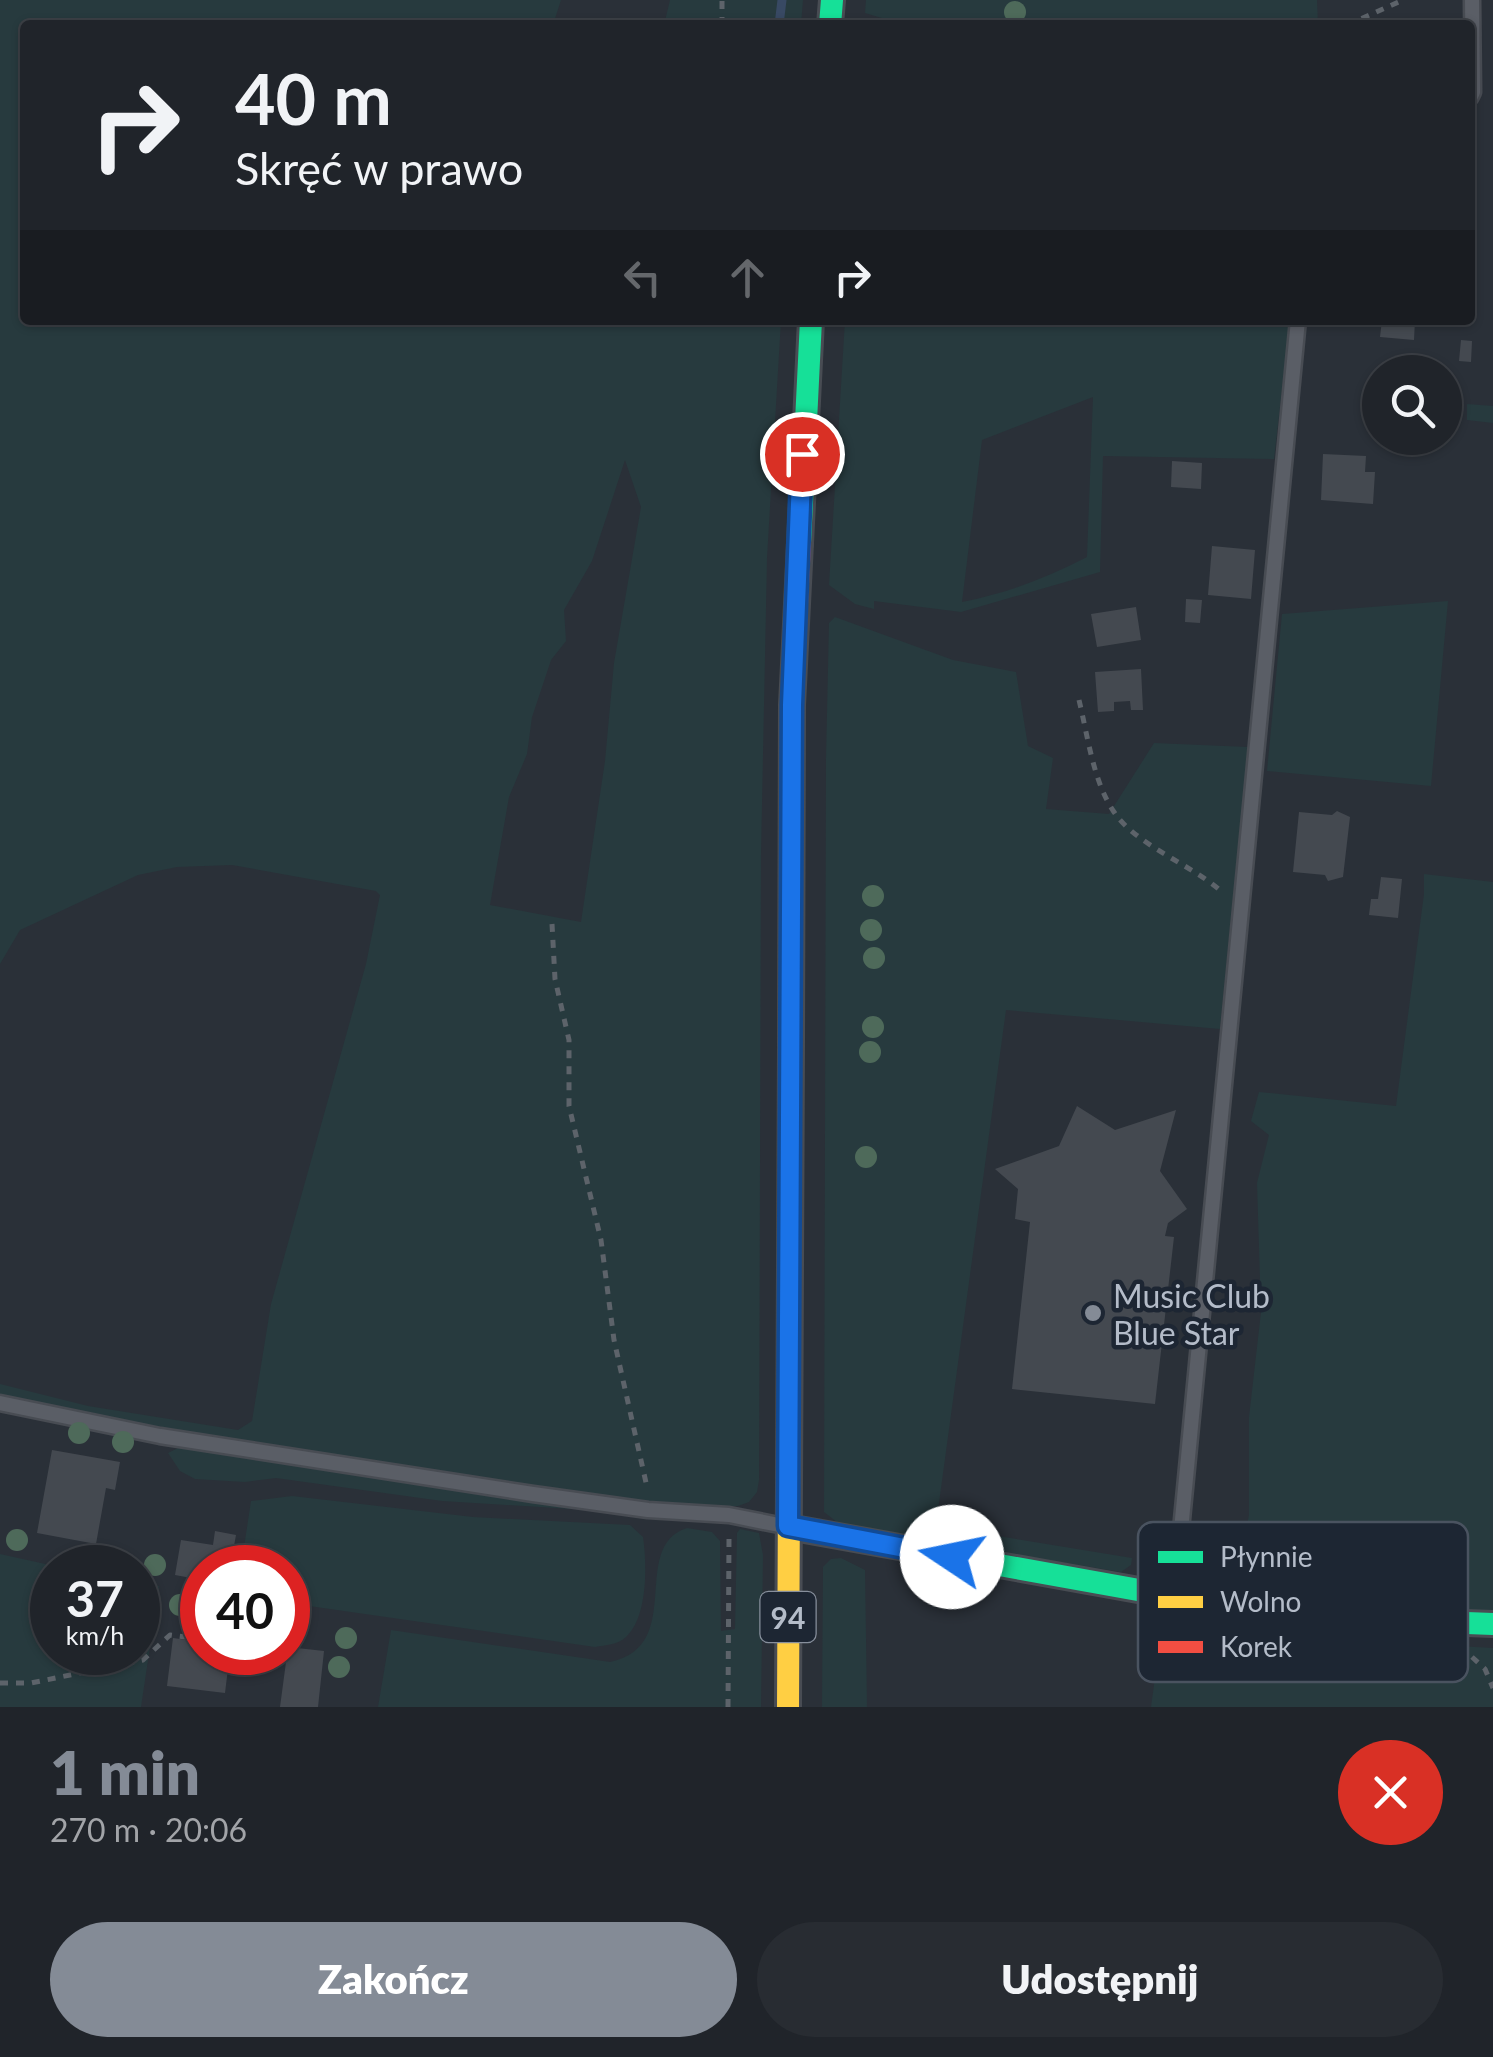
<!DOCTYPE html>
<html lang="pl">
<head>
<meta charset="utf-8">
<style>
	:root { --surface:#20242a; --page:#282c32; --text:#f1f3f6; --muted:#a2a4a8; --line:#3d4147; --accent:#848b96 }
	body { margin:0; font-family:Lato,sans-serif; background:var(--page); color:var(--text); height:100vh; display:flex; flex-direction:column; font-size:38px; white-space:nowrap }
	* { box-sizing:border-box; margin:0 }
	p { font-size:32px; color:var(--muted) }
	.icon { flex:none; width:55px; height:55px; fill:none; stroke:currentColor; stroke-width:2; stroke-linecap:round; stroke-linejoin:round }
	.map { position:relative; height:1707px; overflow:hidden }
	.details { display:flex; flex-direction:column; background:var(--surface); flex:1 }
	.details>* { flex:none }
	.hud { position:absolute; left:20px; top:20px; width:1455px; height:305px; border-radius:10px; box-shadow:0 2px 8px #0004,0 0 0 2px var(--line); background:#20242a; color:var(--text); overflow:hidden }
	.tools { position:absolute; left:1362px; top:355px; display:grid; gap:20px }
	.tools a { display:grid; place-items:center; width:100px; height:100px; border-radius:50%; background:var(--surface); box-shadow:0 2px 8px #0004,0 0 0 2px var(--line); font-size:50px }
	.speed { position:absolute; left:30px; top:1545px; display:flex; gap:20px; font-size:50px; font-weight:700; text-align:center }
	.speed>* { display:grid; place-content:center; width:130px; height:130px; border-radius:50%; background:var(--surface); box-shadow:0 2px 8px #0004,0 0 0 2px var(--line); line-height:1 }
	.speed small { font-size:25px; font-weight:400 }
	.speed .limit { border:15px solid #d22; background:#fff; color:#111 }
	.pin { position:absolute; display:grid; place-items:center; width:85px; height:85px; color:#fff; margin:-42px; border:5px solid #fff; border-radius:50%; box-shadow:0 2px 10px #0007 }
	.me { position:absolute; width:110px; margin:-55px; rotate:281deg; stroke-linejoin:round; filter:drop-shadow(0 0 8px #0008) }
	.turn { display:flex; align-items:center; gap:35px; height:210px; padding:0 50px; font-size:45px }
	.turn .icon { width:130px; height:130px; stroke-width:2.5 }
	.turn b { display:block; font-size:70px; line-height:85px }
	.lanes { display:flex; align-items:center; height:95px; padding:0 50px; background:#0003; justify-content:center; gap:50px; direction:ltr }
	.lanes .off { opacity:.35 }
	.round { display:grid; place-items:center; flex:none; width:105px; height:105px; border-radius:52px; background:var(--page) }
	.headline { display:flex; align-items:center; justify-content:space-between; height:170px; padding:0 50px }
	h1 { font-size:60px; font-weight:800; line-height:75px; color:var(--accent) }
	.button { display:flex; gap:20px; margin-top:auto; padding:20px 50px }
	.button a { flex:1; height:115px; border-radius:60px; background:var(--accent); color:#fff; font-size:40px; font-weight:800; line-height:115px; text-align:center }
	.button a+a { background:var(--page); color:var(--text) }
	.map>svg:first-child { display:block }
	.green { fill:#273a3e; fill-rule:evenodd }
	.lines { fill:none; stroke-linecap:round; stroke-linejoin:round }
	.stream { stroke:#384963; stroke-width:9 }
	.building { fill:#444950 }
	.lane-casing { stroke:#484c53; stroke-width:19 }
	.fast-casing { stroke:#484c53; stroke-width:28 }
	.slow-casing { stroke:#484c53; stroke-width:28 }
	.jam-casing { stroke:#484c53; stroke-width:28 }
	.path { stroke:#5d636a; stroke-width:5; stroke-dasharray:8 8; stroke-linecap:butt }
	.lane { stroke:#5a5e66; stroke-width:14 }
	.fast { stroke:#16e098; stroke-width:22 }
	.slow { stroke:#ffcf43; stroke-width:22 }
	.jam { stroke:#f24e42; stroke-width:22 }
	.tree { fill:#4e6a5a }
	.route-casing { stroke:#114b97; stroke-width:25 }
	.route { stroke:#1a73e8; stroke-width:18 }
	.poi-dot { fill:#848b96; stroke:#1d2633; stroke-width:4 }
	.labels { text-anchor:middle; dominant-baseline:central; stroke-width:9; stroke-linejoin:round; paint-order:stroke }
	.shield { fill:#1d2633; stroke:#878f9c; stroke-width:2.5 }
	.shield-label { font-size:30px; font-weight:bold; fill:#b4bcc9 }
	.poi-label { font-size:32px; fill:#b4bcc9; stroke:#1d2633; text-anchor:start }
	.key { fill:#1d2633; stroke:#4a5360; stroke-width:2.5 }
	.key-label { font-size:28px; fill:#b4bcc9 }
</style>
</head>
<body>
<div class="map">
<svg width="1493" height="1707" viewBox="0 0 1493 1707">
	<rect width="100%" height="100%" fill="#2a3038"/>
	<path class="green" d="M0,0h561l-8,25h-528v295h756l-14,238 -6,296 -2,626 -2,12 -8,10 -11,4 -33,1 -79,-7 -246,-35 -293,-51 -87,-19v-11l88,22 150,24 14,-9 19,-117 95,-340 14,-69 -4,-4 -144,-26 -55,2 -39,8 -118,55 -20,34zM625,460l16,47 -27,156 -9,98 -24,161 -91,-17 19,-108 18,-43 5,-37 19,-57 15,-19 -2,-31 28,-49z
		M670,0h133l-2,25h-137z
		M866,0h451l1,25h-428l-5,-6 -20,-6z
		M845,320h445l-16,139 -171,-3 -3,116 -139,40 -87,-11v8l-19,-5 -26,-19zM1093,397l-6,160c-40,21 -80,36 -125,45l20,-162z
		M1467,404l26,2v17l-26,-3z
		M1448,601l-17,185 -164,-15 15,-157z
		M835,617l118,43 63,12 12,74 25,12 -7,51 63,5 45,-71 94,4 -28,282 -214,-19 -70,515 9,1 -8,12 -91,-9 -22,-17 2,-754 3,-135z
		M1424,874l69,8v731l-58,2 -180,-20 -14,-41 8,-39v-98l12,-105 -4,-129 12,-48 -18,-14 8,-29 137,14 28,-212z
		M178,1448l82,9 108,20 225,30 -21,2 -130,-8 -166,-23 -31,4 -50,-3 -15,-8 -12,-18z
		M292,1496l181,21 157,8 13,12c4,27 5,80 -17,100 -9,8 -20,8 -31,10l-307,-44v-35l-47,-1 10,-66z
		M687,1528l25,4 8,9 1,90 14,-2 2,-96 3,-4 19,4 4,22 -2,152h-383l13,-77 219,32c77,-16 18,-115 77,-134z
		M973,1532l159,26 -1,7 -10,7 -146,-24z
		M0,1554l59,13 -7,1v84h86v-69l21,3 -18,121h-141z
		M841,1558l24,12 2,137h-45l1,-140 8,-8z
		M1163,1620l119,16 211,12v59h-342z"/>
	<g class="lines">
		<path class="stream" d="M779,25l3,-25"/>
	</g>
	<path class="building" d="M1382,320h33l-1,20 -34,-3z
		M1461,340l11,1 -1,21 -12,-1z
		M1323,454l43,2 -1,16h10l-2,32 -52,-4z
		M1172,461l30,2 -1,26 -30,-2z
		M1212,546l43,4 -4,49 -43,-4z
		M1186,599l16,1 -2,23 -15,-1z
		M1136,607l5,33 -44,7 -6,-33z
		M1141,669l2,41h-12l-1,-9 -16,1v9l-16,1 -3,-40z
		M1337,811l13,6 -7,60 -15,4 -3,-6 -32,-3 6,-60 33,3z
		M1381,877l21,2 -4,39 -29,-3 2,-16h7z
		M1077,1106l38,24 61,-20 -16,61 27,38 -19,14 -3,13 9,1 -19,167 -143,-15 18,-167 -15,-3 3,-30 -23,-20 64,-23z
		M52,1450l68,12 -5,28 -9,-2 -10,56 -59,-11z
		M215,1531l21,4 -6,33h-28v12l-27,-5 6,-35 32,5z
		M173,1638l29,4v10h28l-5,41 -58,-7z
		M288,1647l36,4 -6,56h-38z"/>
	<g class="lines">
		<g class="lane-casing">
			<path id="lane" d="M1470,98l3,-6 -1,-92
				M0,1403l160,33 373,58 115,16 81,5 55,11
				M1175,1592l123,-1272"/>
		</g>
		<g class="fast-casing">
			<path id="fast" d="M830,25l2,-25
				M800,543l11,-223
				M788,1527l495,89 210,8"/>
		</g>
		<g class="slow-casing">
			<path id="slow" d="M788,1707l3,-662"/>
		</g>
		<g class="jam-casing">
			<path id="jam" d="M791,1045l1,-340 8,-162"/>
		</g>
		<path class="path" d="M722,25v-25
			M1347,25l56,-25
			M1079,700c9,37 14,81 35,112 22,33 76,52 107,79
			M552,924l3,55 14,61v66l32,134 13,100 33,147
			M1472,1657l13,12 8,19
			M0,1683h31l112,-23 27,-25 32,4
			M728,1707l1,-169"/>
		<use href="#lane" class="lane"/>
		<use href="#fast" class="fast"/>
		<use href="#slow" class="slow"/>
		<use href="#jam" class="jam"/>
	</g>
	<g class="tree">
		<circle cx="1015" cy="12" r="11"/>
		<circle cx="873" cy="896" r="11"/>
		<circle cx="871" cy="930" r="11"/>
		<circle cx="874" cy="958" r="11"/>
		<circle cx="873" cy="1027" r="11"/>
		<circle cx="870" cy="1052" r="11"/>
		<circle cx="866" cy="1157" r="11"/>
		<circle cx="79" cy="1433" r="11"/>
		<circle cx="123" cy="1442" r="11"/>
		<circle cx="17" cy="1540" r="11"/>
		<circle cx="155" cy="1565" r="11"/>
		<circle cx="180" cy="1605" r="11"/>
		<circle cx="346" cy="1638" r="11"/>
		<circle cx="339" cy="1667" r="11"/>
	</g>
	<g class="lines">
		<g class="route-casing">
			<path id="route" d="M802,454l-10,251 -4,821 164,31"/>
		</g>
		<use href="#route" class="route"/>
	</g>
	<circle class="poi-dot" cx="1093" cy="1313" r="10"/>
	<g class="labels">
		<rect class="shield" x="760.5" y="1592" width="55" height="50" rx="8"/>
		<g class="shield-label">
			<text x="788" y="1617">94</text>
		</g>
		<g class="poi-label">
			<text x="1113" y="1295">Music Club<tspan x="1113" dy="37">Blue Star</tspan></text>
		</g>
	</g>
	<rect x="1138" y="1522" width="330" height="160" rx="15" class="key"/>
	<rect x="1158" y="1551" width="45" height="12" fill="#16e098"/>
	<rect x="1158" y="1596" width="45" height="12" fill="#ffcf43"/>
	<rect x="1158" y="1641" width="45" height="12" fill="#f24e42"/>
	<g class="key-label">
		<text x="1220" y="1567">Płynnie</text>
		<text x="1220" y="1612">Wolno</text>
		<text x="1220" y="1657">Korek</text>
	</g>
</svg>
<div class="tools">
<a><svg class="icon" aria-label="search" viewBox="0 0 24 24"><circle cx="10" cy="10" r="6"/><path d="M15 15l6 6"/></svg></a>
</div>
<div class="speed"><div>37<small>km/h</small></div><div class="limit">40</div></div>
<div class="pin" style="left:802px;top:454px;background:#d93025"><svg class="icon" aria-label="arrive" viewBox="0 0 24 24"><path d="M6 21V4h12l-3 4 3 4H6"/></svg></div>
<svg class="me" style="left:952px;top:1557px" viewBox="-20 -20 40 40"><circle r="19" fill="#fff"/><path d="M0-13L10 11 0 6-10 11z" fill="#1a73e8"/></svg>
<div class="hud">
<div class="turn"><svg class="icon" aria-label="right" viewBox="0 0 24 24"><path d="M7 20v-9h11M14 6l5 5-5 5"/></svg><div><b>40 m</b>Skręć w prawo</div></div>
<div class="lanes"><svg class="icon off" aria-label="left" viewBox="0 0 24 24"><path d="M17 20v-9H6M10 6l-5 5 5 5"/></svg><svg class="icon off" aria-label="ahead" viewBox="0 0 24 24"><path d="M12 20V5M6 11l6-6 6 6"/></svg><svg class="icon" aria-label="right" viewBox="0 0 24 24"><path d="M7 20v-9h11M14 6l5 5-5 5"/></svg></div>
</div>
</div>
<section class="details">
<div class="headline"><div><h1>1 min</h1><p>270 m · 20:06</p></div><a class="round" style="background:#d93025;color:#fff"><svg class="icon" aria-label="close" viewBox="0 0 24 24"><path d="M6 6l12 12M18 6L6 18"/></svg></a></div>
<div class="button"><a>Zakończ</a><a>Udostępnij</a></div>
</section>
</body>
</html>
